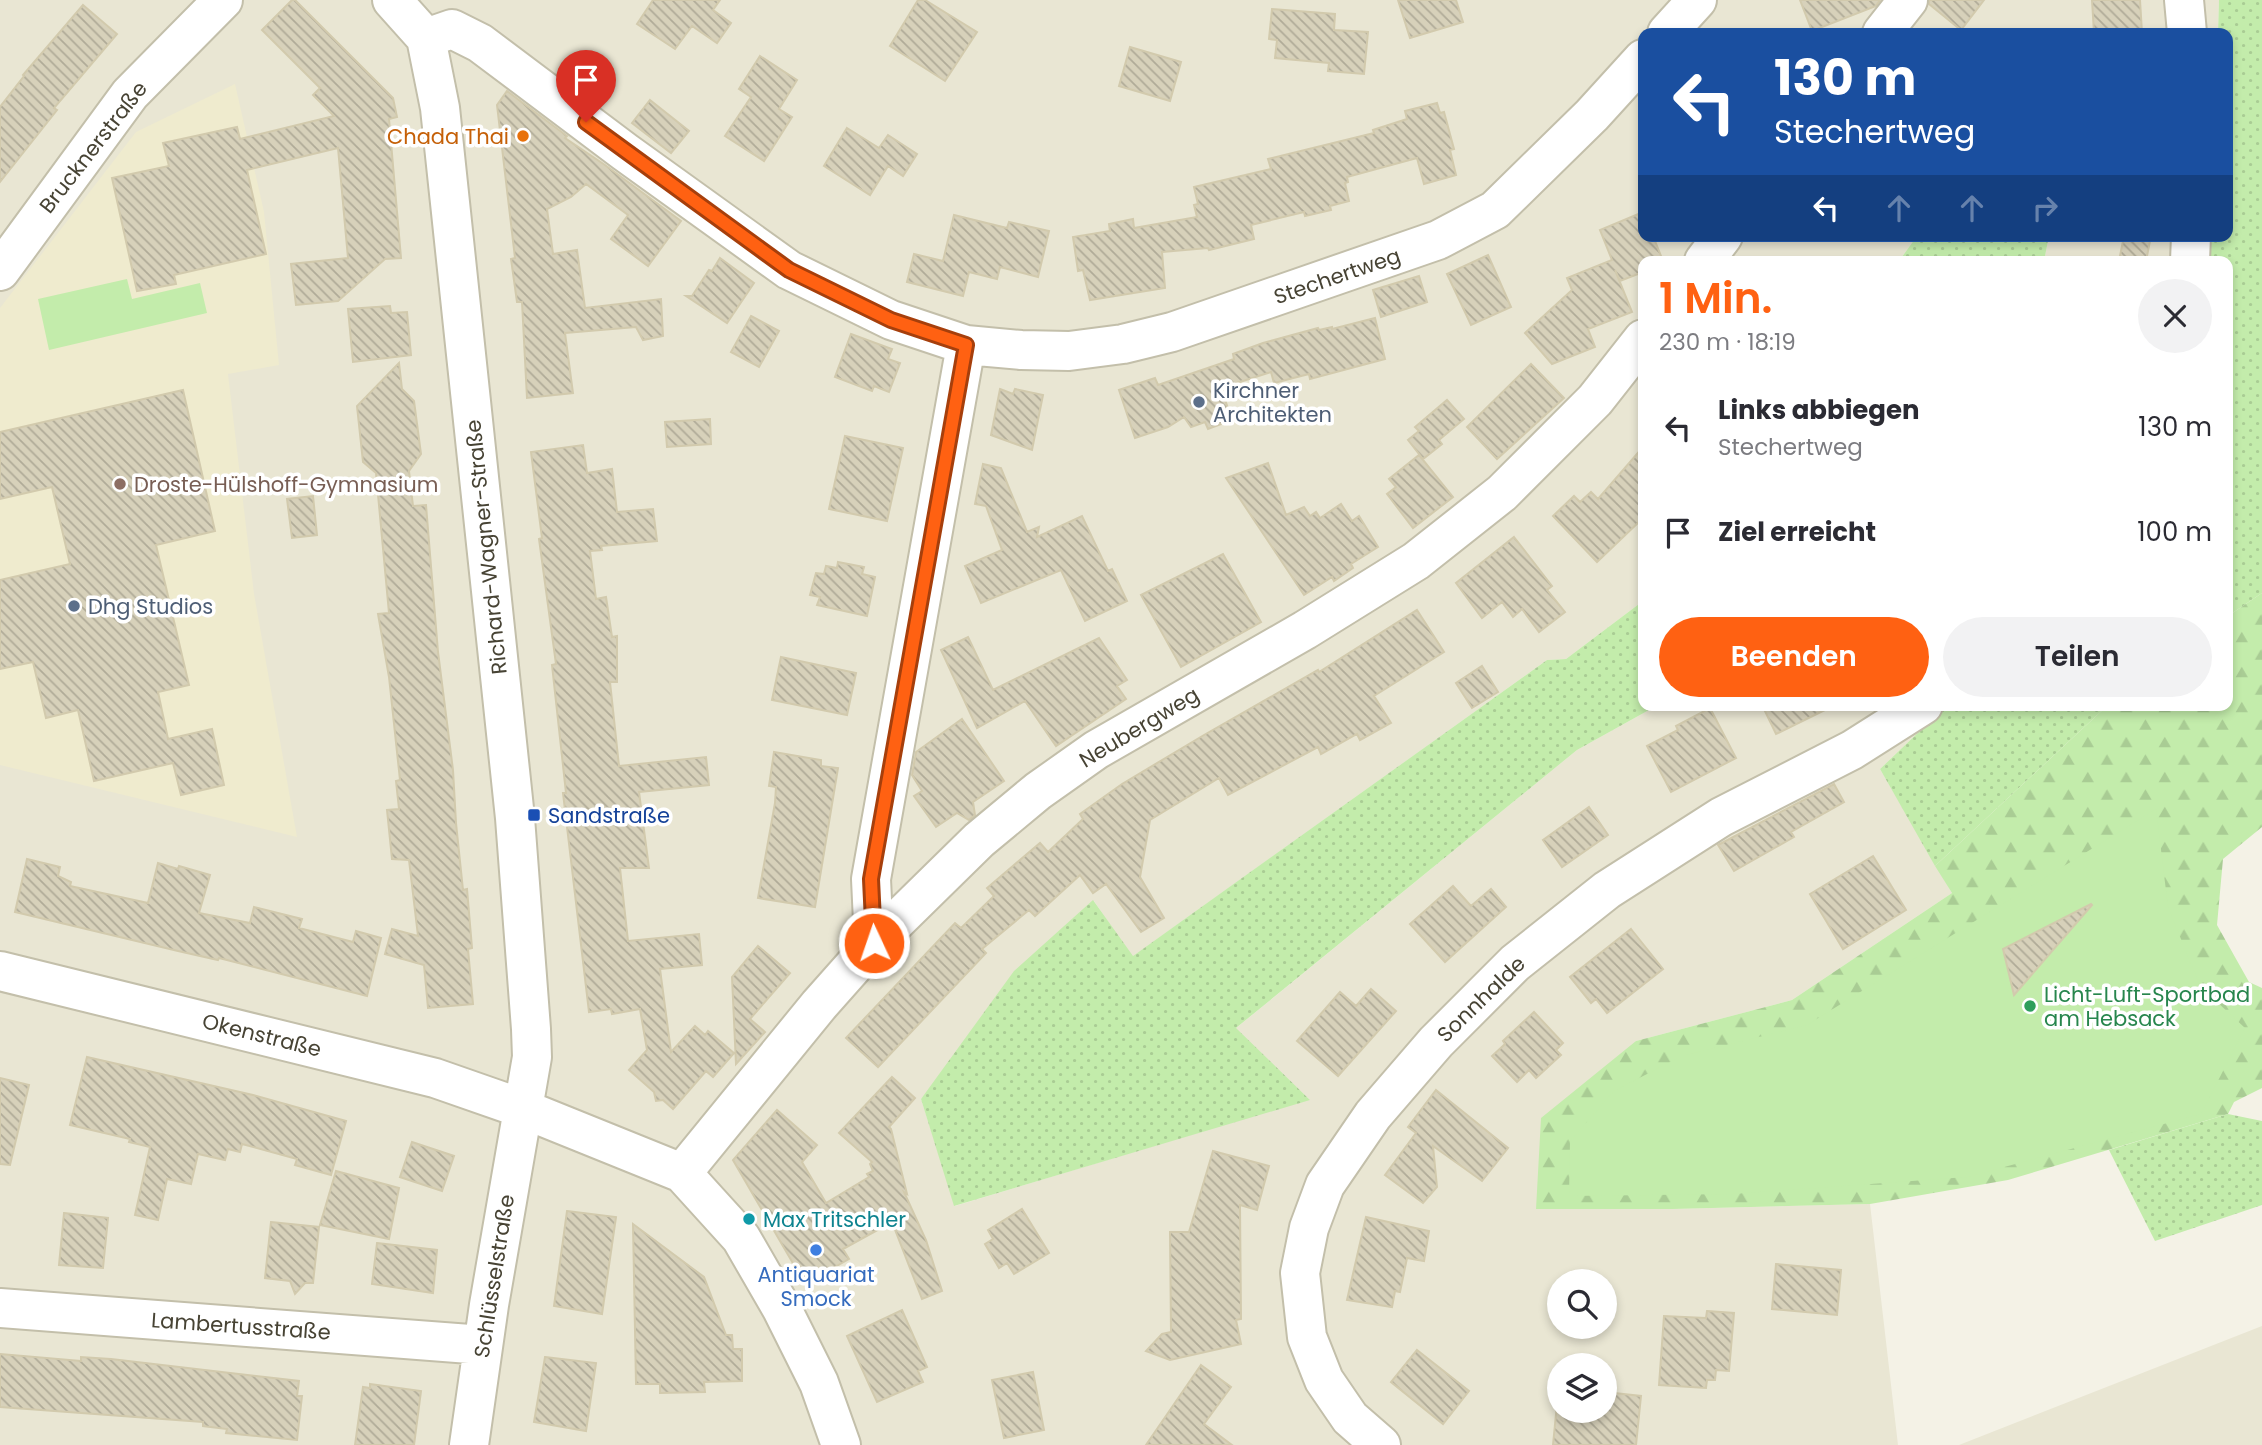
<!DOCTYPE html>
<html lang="de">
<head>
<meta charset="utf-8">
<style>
	:root { --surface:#fff; --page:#f2f2f3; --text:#2b2b33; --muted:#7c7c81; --accent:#ff6112 }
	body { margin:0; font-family:Poppins,sans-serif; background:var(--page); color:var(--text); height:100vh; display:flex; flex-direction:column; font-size:26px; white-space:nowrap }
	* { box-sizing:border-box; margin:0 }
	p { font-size:23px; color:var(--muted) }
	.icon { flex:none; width:38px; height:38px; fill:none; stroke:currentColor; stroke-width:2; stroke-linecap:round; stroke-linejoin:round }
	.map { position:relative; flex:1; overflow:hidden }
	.details { position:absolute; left:1638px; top:256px; width:595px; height:455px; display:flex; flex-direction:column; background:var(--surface); border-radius:14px; box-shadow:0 4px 10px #0003 }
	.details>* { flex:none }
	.banner { position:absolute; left:1638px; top:28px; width:595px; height:214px; border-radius:14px; box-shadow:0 4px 10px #0003; background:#1a4fa0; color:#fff; overflow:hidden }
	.controls { position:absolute; left:1547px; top:1269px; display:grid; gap:14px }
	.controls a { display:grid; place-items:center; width:70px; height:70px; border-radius:50%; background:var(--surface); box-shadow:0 4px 10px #0003; font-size:35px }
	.pin { position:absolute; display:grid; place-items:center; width:60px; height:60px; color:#fff; margin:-72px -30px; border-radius:50% 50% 50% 0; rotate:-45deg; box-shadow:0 0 7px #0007 }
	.pin .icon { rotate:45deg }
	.me { position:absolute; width:77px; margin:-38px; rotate:357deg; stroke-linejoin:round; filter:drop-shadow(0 0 5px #0008) }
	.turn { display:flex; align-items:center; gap:24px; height:147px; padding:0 21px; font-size:32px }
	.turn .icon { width:91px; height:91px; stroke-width:2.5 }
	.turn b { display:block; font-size:49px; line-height:60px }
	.lanes { display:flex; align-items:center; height:66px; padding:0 21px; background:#0003; justify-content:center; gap:35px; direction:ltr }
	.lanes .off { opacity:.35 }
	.round { display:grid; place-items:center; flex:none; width:74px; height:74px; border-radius:37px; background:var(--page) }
	.head { display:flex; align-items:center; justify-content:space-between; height:119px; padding:0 21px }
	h1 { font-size:42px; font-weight:600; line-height:52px; color:var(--accent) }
	.button { display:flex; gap:14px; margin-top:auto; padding:14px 21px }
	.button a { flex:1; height:80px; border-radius:42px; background:var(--accent); color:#fff; font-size:28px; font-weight:600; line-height:80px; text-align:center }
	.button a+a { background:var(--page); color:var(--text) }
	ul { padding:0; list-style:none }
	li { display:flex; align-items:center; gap:21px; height:105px; padding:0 21px }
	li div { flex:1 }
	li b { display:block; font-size:26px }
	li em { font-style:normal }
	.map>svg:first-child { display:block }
	.residential { fill:#e9e6d3; fill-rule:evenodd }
	.education { fill:#efebce }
	.grass { fill:url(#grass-dots) }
	.forest { fill:url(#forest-firs) }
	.pitch { fill:#c3ecab }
	.building { fill:url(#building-back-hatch); stroke:#d2caad; stroke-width:2 }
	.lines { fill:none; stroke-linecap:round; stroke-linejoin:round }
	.minor-casing { stroke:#c3bfaa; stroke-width:42 }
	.minor { stroke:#fff; stroke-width:38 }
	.route-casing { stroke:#a63f0c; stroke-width:18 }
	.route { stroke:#ff6112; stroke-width:12 }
	.food-dot { fill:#e8710a; stroke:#fff; stroke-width:2.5 }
	.service-dot { fill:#5c6f8a; stroke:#fff; stroke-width:2.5 }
	.education-dot { fill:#8d6e63; stroke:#fff; stroke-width:2.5 }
	.transit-dot { fill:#1a4fb4; stroke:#fff; stroke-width:2.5 }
	.leisure-dot { fill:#2e9e5b; stroke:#fff; stroke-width:2.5 }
	.culture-dot { fill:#0f9aa8; stroke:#fff; stroke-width:2.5 }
	.shop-dot { fill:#3f7fe0; stroke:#fff; stroke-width:2.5 }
	.labels { text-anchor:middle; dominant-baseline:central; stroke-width:7; stroke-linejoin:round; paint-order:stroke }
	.food-label { font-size:21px; fill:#c56008; stroke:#fff; text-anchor:end }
	.street-label { font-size:21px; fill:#474334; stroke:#fff }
	.service-label { font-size:21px; fill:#4e5e75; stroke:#fff; text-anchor:start }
	.education-label { font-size:21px; fill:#785e54; stroke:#fff; text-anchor:start }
	.transit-label { font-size:21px; fill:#164399; stroke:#fff; text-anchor:start }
	.leisure-label { font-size:21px; fill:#27864d; stroke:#fff; text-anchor:start }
	.culture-label { font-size:21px; fill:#0d838f; stroke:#fff; text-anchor:start }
	.shop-label { font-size:21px; fill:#366cbe; stroke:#fff }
</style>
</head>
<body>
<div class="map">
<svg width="2262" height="1445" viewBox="0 0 2262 1445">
	<defs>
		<pattern id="grass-dots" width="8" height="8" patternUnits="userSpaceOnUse" patternTransform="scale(1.75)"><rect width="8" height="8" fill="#c3ecab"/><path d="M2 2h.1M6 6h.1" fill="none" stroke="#a9cc94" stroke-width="1.8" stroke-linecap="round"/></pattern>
		<pattern id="forest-firs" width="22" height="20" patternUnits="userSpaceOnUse" patternTransform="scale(1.75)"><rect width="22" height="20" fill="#c3ecab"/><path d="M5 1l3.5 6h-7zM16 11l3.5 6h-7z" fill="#a9cc94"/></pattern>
		<pattern id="building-back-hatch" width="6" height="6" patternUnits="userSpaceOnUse" patternTransform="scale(1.75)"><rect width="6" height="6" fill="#d7d1ba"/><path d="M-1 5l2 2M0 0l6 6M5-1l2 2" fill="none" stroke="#b0ab98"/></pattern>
	</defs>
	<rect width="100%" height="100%" fill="#f4f2e6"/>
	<path class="residential" d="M0,0h2219l-1,33h-575v203h274l-18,25h-256v340l-77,58 -19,1 -415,297 -38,-56 -173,198 34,107 354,-107 -74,-70 342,-279 81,-45h289l-67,64 72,124 -160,107 -156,41 -100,167 137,1 197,-5 28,241h-1898zM1559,1281h46v45h-46zM1559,1365h46v45h-46z
		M2049,236h157l-2,25h-160z
		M2262,1326v119h-303z"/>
	<path class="education" d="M235,84l29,128 15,153 -51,9 26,220 43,243 -297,-72v-457l136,-176z"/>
	<path class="grass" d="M2219,0h43v593l-34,23v-355h-24l2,-25h22v-203h-10z
		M1917,236h132l-5,25h-145z
		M1643,601v104h15l-81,45 -341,278 74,72 -356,106 -33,-107 93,-128 79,-71 40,56 414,-296 19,-1z
		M1947,705h161l-173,161 -55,-97z
		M2228,1114l34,7v84l-107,36 -46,-91z"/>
	<path class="forest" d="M2262,593v234l-39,32 -6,66 32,57 13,6v100l-28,14 -6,12 -220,66 -138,24 -197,5h-137l5,-91 95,-77 156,-41 160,-107 -17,-27 173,-161h120v-89z"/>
	<path class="pitch" d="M127,279l5,20 68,-16 7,30 -158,37 -11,-51z
		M2156,809l12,98 32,79 45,42 -44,86 -234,63 -234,17 -164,2 1,-55 44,-50 68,-35 125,-31z"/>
	<path class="building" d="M292,0h3l98,98 4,19 -8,2 12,139 -16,1 -47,42 -42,4 -5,-41 57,-6 -10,-110 -91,22 19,84 -92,21 2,9 -39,7 -25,-113 57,-12 -6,-23 74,-16 3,12 94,-23 -21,-21 7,-7 -58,-58z
		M653,0h67l-7,10 18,13 -14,20 -25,-17 -17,23 -38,-25z
		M918,0h7l52,32 -32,49 -55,-35z
		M1398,0h58l7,22 -53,16z
		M1800,0h80l-4,6 -64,25z
		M1929,0h55l-23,30 -32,-26z
		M2092,0h48l2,33h-48z
		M83,5l34,29 -63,74 3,2 -57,72v-75l24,-31 -1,-1z
		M1272,9l63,5 -1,16 34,2 -4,42 -36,-3 1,-8 -54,-5 2,-18 -8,-1z
		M1130,47l51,15 -11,39 -51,-15z
		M760,56l37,24 -18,29 13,8 -28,44 -39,-25 26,-39 -12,-8z
		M507,91l60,45 -2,2 40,27 76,56 -33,45 -37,-27 17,-24 -42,-31 -15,13 -24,12 6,45 24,-4 8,58 76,-9 2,37 -20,4 -7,-13 -71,6 8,60 -46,5 -5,-96h-5l-6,-43 4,-1 -18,-153z
		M650,100l39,31 -18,22 -39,-30z
		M1437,103l3,10 4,-1 10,37 -4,1 6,25 -32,9 -7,-26 -70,19 1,5 -3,1 4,18 -19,5 1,4 -26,6 -1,-4 -53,13 3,14 -45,11 -1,-2 -46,4 3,36 -75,12 -7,-30 -5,1 -5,-34 37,-6 -1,-7 24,-5 1,9 63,-11 -3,-12 4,-1 -4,-17 77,-18 -3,-10 106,-26 -1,-3 34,-11 -2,-8z
		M847,128l32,20 9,-13 29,19 -14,22 -15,-10 -18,29 -46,-29z
		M1643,212v24h10l10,25h-20v11l-23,9 -5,-11 17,42 -44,17 7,18 -43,17 -27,-31 47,-43 -5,-12 45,-18 -12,-30z
		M954,215l53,13 2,-6 40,9 -11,46 -38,-10 -3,12 -28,-7 -6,24 -56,-14 7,-28 29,7z
		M2124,236h27l-5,25h-27z
		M1488,255l23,52 -40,18 -24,-51z
		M720,258l34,25 -27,40 -41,-27h6l17,-26 3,1z
		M1419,276l8,26 -46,15 -8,-27z
		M390,306l1,7 16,-1 4,43 -58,7 -5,-53z
		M751,316l28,15 -20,36 -28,-15z
		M1375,318l10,41 -75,20 -1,-5 -35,9 -3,-11 -50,16 11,32 -24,9 -3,-7 -14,5 -7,-10 -16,10 -33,11 -16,-48 36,-12 3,7 76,-26 -1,-5 30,-11 55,-15 1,2 13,-3v2z
		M851,334l41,15 -4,10 12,4 -11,29 -15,-6 -2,5 -37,-14z
		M399,363l3,26 12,12 7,53 -12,17 4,35 13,-1 12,147 15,118 3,53 7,67 4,-1 5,59 -4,1 5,55 -45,4 -4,-43 -39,-11 7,-25 26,7 -9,-76 -17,-1 -5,-49 12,-1 -3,-28 4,-1 -11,-103 -11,-63 11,-1 -13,-140 -13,-11 -6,-56z
		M1531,364l33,34 -67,61 -30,-32z
		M1000,389l13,5 2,-5 28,6 -11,55 -41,-15z
		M183,390l32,141 -59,14 33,140 -31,7 10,47 44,-10 12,56 -43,10 -8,-32 -79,18 -16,-71 -32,8 -13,-56 -33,7v-89l70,-16 -18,-77 -52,12v-67z
		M1447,400l17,19 -25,21 3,4 -19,15 -15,-19 11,-9 -4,-4z
		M710,419l1,25 -44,3 -2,-25z
		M845,436l58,12 -16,73 -58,-12z
		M583,445l4,28 25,-4 5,43 36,-3 4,32 -56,5 1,4 -12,1 6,48 10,-2 6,40 5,-1v46h-7l9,84 87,-9 3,28 -70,7 10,76h-29l8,73 71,-7 3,31 -42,4 11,83 24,-26 10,9 3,-4 26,22 -21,24 -7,-6 -33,38 -10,-9 -7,1 -2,-9 -25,-22 18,-20 -7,-41 -28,5 -1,-5 -22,3 -26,-219h3l-14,-128 4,-1 -17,-125 3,-1 -11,-86z
		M1643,447v71l-46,44 -44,-46 21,-20 6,6 11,-10 7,7z
		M1419,455l34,42 -40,31 -26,-34 9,-7 -7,-8z
		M1268,463l18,52 18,-8 6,9 6,-4 4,6 21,-14 11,17 7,-5 19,31 -27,17 2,4 -19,13 -2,-4 -28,18 -78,-117z
		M983,464l18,4 26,64 12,-5 -2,10 45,-21 26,55 4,-2 15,32 -42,20 -24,-51 -80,33 -16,-37 37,-16 -16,-44 -11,-2z
		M313,496l4,39 -25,3 -5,-39z
		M1514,537l38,49 -5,4 18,22 -26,20 -17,-23 -9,8 -11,-15 -20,16 -26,-35z
		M1223,554l38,68 -80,45 -40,-72z
		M838,562l26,5 -2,7 13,3 -8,39 -50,-11 3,-8 -10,-2 6,-22 8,1 2,-8 11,2z
		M1417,610l27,42 -70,44 17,27 -31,17 -3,-6 -36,20 -3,-7 -90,48 -9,-17 -69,42 -10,57 24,41 -23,14 -35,-48 -13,9 -13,-18 -45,41 -6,-6 -47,39 4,4 -108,114 -32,-29 109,-115 6,5 33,-32 -7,-8 53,-45 8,9 35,-33 -3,-5 42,-30 82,-49 114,-65 1,2z
		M968,637l25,53 106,-52 28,42 -10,6 9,13 -70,47 -31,-45 -48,27 -36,-78z
		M781,657l75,16 -9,42 -75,-15z
		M1482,666l16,26 -26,16 -16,-25z
		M1762,705h73l-59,29z
		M1710,708l26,50 -65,34 -24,-46 31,-16 -2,-4z
		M962,719l42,62 -31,21 2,13 -6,5 -12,-7 -21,14 -22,-31 8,-5 -10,-16 4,-23z
		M774,752l47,8v6l17,2 -23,139 -57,-9 17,-95 1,-16 -7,-1z
		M1834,784l10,18 -53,30 3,5 -60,34 -16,-26z
		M1589,807l19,28 -46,32 -19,-27z
		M1873,856l33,54 -63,39 -33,-55z
		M27,859l33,8 -2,9 13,6 -1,4 78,17 10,-40 20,6 1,-3 31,9 -11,38 51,10 4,-16 48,12 -3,9 54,14 3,-11 25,7 -14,58 -148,-38 -1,2 -40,-9 -163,-39z
		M1453,886l18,20 20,-17 15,18 -61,55 -35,-38z
		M2091,904l1,1 -78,90 -11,-46z
		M1631,929l32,40 -56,44 -11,-14 -5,4 -21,-26z
		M758,946l32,27 -40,46 15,13 -29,32 -4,-87z
		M1371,989l25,22 -58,65 -41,-35 43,-49 16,14z
		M1534,1012l29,31 -7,7 5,5 -25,23 -7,-8 -12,12 -25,-26 13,-12 -2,-3z
		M87,1057l166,38 93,26 -15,54 -36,-10 2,-6 -55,-15 -2,8 -12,-3 -3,11 -27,-6 -7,30 -24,-5 -9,41 -23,-5 15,-68 -21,-5 1,-3 -60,-14z
		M892,1077l23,21 -26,29 2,2 16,65 -3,-2 22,48 16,51 -20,8 -30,-77 -49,27 6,10 -44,25 -72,-124 44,-50 40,35 -15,17 24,41 43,-26 -2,-3 6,-3 -3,-7 2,-2 -33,-29z
		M0,1078l29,7 -19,80 -10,-1z
		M1436,1090l72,58 -26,33 -49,-35 4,41 -14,16 -38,-28 31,-42 -8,-6z
		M412,1142l42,14 -12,35 -42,-14z
		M1213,1151l56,15 -12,44 -17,-5 1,114 -5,1 5,24 -71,16 -24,-9 16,-17 9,-2 -1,-100h19z
		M336,1171l63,17 -10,51 -69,-14z
		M1022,1209l27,44 -35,21 -7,-11 -8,5 -14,-24 8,-5 -5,-9z
		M567,1211l49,6 -14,97 -48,-8z
		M64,1213l44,5 -5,50 -44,-3z
		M1366,1217l63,14 -5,30 -17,-3 -7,34 -5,-1 -3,16 -45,-7z
		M271,1222l48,5 -6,56h-8l-10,11 -5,-13 -25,-3z
		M633,1224l71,53 22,58h6l1,14h9v32l-38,1 1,10 -45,1v-9h-24z
		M377,1243l60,7 -4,43 -61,-9z
		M1776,1264l65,6 -4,45 -65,-6z
		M902,1310l25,57 -9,4 5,11 -46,20 -30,-66z
		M1707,1311l27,2 -5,58 -13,-1 -1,10h-8l-1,8 -47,-3 5,-69 42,2z
		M1417,1350l52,41 -26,33 -52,-42z
		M0,1354l81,7v-4l30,2 188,22 -2,15h5l-5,44 -71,-7 1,-4 -24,-3v-4l-203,-15z
		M545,1357l51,6 -10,68 -52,-9z
		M1201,1365l30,22 -27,37 28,21h-86z
		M1033,1372l11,58 -40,8 -12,-58z
		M370,1384l51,7 -7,54h-59l8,-58 7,1z
		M1605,1392l36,4 -5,49h-83l4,-41h2v6h46z"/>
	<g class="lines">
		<g class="minor-casing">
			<path id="minor" d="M392,0l34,38 14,70 75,710 16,211 1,28 -43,248 -20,140
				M2184,0l3,33
				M1667,33l30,-33
				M1882,33l26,-33
				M426,38l26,-9 28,14 145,109 164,118 102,50 75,25 55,5 48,1 54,-7 49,-12 266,-92 57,-30 97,-95 51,-56
				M1704,261l19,-25
				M2190,261l1,-25
				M0,271l130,-177 93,-94
				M874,943l-3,-64 95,-534
				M0,971l435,107 86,30 161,65 59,65 41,71 37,74 22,62
				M682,1173l137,-168 55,-62 105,-103 59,-49 58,-41 209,-120 111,-69 86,-68 93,-93 48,-61
				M0,1308l483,37
				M1381,1445l-31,-27 -26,-38 -17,-43 -7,-64 9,-45 16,-43 48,-70 63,-73 79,-79 92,-73 114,-73 131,-67 71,-45"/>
		</g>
		<use href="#minor" class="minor"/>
	</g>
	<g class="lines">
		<g class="route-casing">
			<path id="route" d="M586,122l203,148 102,50 75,25 -95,534 3,64"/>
		</g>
		<use href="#route" class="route"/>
	</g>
	<circle class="food-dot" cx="523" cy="136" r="7"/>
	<g class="service-dot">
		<circle cx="1199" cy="402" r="7"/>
		<circle cx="74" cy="606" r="7"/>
	</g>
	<circle class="education-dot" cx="120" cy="484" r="7"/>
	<rect class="transit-dot" x="527" y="808" width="14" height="14" rx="3.5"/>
	<circle class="leisure-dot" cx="2030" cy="1006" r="7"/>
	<circle class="culture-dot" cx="749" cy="1219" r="7"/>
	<circle class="shop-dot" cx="816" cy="1250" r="7"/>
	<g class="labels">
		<g class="food-label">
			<text x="509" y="136">Chada Thai</text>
		</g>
		<g class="street-label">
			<text transform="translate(93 147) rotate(-52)">Brucknerstraße</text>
			<text transform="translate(1337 276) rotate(-19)">Stechertweg</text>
			<text transform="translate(486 547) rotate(-96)">Richard-Wagner-Straße</text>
			<text transform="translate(1139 727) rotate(-31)">Neubergweg</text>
			<text transform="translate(1481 999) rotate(-44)">Sonnhalde</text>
			<text transform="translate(262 1035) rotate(14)">Okenstraße</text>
			<text transform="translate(494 1276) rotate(-81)">Schlüsselstraße</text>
			<text transform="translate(241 1326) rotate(4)">Lambertusstraße</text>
		</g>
		<g class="service-label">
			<text x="1213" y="390">Kirchner<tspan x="1213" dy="24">Architekten</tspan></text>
			<text x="88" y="606">Dhg Studios</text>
		</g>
		<g class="education-label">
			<text x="134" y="484">Droste-Hülshoff-Gymnasium</text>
		</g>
		<g class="transit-label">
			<text x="548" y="815">Sandstraße</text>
		</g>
		<g class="leisure-label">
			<text x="2044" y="994">Licht-Luft-Sportbad<tspan x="2044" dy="24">am Hebsack</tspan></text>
		</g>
		<g class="culture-label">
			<text x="763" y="1219">Max Tritschler</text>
		</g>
		<g class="shop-label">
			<text x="816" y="1274">Antiquariat<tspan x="816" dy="24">Smock</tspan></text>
		</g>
	</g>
</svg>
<div class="controls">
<a><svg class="icon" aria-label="search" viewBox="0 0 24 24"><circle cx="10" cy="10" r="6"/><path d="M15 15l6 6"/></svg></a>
<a><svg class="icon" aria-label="layers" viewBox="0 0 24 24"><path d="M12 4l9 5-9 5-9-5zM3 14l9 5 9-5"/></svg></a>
</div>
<div class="pin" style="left:586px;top:122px;background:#d93025"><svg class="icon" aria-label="arrive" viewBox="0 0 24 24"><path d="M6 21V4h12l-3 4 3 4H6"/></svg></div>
<svg class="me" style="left:874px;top:943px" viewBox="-20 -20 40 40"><circle r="17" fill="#ff6112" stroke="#fff" stroke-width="3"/><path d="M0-11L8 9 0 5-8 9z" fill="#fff"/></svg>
<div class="banner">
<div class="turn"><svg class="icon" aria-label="left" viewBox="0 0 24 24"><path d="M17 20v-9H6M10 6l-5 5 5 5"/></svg><div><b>130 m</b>Stechertweg</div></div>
<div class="lanes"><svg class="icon" aria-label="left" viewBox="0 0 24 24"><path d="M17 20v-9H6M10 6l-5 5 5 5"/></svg><svg class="icon off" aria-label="ahead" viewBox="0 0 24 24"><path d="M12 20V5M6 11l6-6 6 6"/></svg><svg class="icon off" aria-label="ahead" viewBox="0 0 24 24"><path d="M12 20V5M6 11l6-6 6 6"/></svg><svg class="icon off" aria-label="right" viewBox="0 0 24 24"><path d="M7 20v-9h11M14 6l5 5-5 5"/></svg></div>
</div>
<section class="details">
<div class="head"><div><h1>1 Min.</h1><p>230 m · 18:19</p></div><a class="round"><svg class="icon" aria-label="close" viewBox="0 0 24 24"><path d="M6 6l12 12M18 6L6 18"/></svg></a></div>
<ul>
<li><svg class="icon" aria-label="left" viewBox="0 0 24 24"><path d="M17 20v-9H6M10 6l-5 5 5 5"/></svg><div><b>Links abbiegen</b><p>Stechertweg</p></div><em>130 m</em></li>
<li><svg class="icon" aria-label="arrive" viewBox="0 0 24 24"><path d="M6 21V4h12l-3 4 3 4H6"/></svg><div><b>Ziel erreicht</b></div><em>100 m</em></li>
</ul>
<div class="button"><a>Beenden</a><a>Teilen</a></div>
</section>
</div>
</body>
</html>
